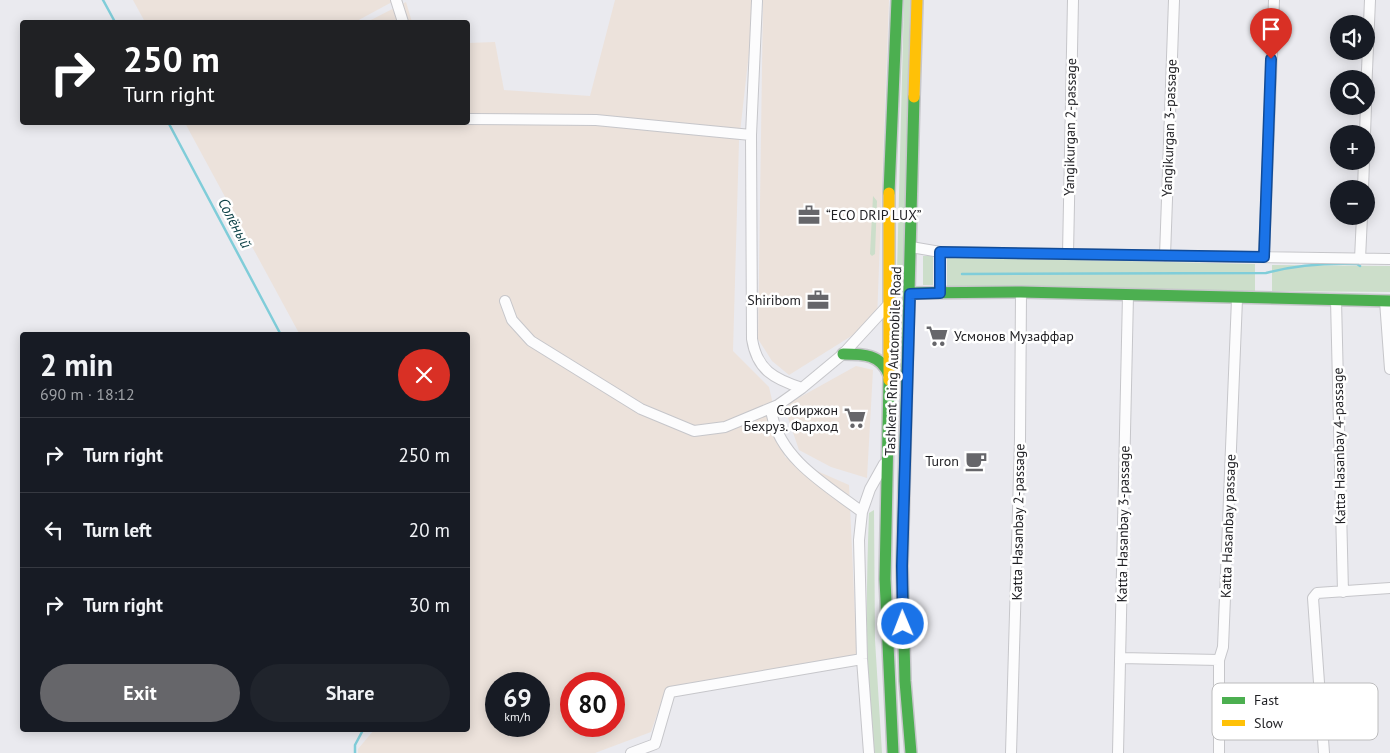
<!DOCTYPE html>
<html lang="en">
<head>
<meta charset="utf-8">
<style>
	:root { --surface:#171b24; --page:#20242c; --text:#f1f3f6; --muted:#9ea1a6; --line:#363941; --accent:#66666a }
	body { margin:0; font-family:"PT Sans",sans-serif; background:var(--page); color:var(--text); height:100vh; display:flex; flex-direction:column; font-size:19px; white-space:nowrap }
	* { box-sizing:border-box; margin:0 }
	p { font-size:16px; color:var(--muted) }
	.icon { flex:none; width:28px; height:28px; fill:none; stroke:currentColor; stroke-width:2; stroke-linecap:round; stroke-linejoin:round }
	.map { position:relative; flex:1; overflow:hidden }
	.panel { position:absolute; left:20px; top:332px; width:450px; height:400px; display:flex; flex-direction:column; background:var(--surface); border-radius:5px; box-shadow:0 2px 12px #0003 }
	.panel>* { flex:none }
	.hud { position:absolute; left:20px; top:20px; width:450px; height:105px; border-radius:5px; box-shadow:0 2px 12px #0003; background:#202124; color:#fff; overflow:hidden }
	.fabs { position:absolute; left:1330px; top:15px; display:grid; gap:10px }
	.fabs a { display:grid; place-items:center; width:45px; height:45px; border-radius:50%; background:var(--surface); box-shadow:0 2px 12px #0003; font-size:25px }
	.speed { position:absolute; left:485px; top:672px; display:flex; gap:10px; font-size:25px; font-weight:700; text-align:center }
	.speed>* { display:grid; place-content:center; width:65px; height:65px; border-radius:50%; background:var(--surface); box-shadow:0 2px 12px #0003; line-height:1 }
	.speed small { font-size:12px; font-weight:400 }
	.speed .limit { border:8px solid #d22; background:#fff; color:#111 }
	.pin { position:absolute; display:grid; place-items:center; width:42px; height:42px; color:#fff; margin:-51px -21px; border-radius:50% 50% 50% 0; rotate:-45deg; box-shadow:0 0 5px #0007 }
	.pin .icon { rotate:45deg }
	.me { position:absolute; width:55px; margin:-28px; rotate:359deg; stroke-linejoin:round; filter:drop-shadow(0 0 4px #0008) }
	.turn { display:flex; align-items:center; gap:18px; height:105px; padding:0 20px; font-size:22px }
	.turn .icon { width:65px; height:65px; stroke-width:2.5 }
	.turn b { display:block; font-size:35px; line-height:42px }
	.round { display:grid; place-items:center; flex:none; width:52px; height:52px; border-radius:26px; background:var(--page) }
	.overview { display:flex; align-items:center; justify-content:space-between; height:85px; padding:0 20px }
	h1 { font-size:30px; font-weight:700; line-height:38px }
	.primary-button { display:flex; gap:10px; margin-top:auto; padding:10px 20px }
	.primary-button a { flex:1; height:58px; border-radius:30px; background:var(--accent); color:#fff; font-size:20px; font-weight:700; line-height:58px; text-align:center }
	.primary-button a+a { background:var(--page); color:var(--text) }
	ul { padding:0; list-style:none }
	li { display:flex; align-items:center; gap:15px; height:75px; padding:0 20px; border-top:1px solid var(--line) }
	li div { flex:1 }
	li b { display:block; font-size:19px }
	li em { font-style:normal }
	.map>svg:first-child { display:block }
	.commercial { fill:#ece2db; fill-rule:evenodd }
	.green { fill:#ccdeca }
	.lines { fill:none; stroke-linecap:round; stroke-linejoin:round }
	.stream { stroke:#80cdd9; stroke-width:2.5 }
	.street-casing { stroke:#c6c6ca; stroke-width:12 }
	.fast-casing { stroke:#c6c6ca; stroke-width:14 }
	.slow-casing { stroke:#c6c6ca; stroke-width:14 }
	.street { stroke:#fcfcfd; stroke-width:10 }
	.fast { stroke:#4caf50; stroke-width:11 }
	.slow { stroke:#ffc107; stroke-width:11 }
	.route-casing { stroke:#114b97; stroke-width:12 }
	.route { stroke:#1a73e8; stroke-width:9 }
	.labels { text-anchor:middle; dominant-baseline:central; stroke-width:5; stroke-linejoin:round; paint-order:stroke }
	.street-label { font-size:14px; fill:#1f1f23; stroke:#fff }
	.poi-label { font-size:14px; fill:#1f1f23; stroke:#fff; text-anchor:end }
	.water-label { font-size:15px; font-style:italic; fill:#13464c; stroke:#fff }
	.key { fill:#fff; stroke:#bcbcbd; stroke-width:1 }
	.key-label { font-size:14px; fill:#1f1f23 }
</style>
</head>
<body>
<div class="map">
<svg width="1390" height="753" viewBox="0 0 1390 753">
	<rect width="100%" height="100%" fill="#eaeaef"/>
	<path class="commercial" d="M133,0h258l1,2 -37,20h-210z
		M615,0h140l-16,141 -6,210 36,36 16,70 64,28 8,173 -191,30 -15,44 -56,21h-237v-4l16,-19h94v-395h-168l-115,-212 283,-1v-79l27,-1 9,48 86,6zM496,684h43v42h-43zM571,684h43v42h-43z
		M763,0h126l-12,320 -88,55 -17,-14 -14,-22z
		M406,2l6,20h-45z
		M856,366l17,4 -6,108 -36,-11 -32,-17 -15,-44z"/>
	<path class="green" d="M904,0h6l-7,278 -6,-6z
		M873,196l4,5 -2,53 -3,2 -2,-2z
		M923,256h10v29h-10z
		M947,257l308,7v30l-308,-7z
		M1272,265l118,1v26l-118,-1z
		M874,510l1,130 7,113h-8c-9,-79 -8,-160 -5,-240z"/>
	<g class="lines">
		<path class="stream" d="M103,0l12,22
			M168,122l113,213
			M962,274l304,-1c30,-8 60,-10 91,-9l3,2
			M355,753v-8l8,-15"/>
		<g class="street-casing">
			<path id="street" d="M396,0l7,22
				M757,1l-6,134 1,204c5,31 22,40 50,49
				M1366,94l4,-94
				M468,119l128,1 155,15
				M1365,134l1,-28
				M1363,189l1,-28
				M911,247l29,5 450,7
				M1068,254l5,-254
				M1165,256l9,-256
				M1264,257l10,-257
				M1360,259l2,-43
				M940,293v-41
				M1336,300l7,292
				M505,301l7,19 19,21 110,68 53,22 31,-4 53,-22 24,-17 41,-34 46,-50
				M1385,301l5,68
				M778,405l-6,10c9,45 56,71 90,97
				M1120,658l99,2
				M631,753l24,-9 15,-52 192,-33
				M869,753l-7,-94 -3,-119 3,-28 8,-23 14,-25
				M1011,753l9,-313 1,-148
				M1118,753l10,-458
				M1219,753v-93l4,-13 14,-348
				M1324,753l-11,-155 4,-5 73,-5"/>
		</g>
		<g class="fast-casing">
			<path id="fast" d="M889,193l8,-193
				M910,293l111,-1 369,9
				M843,354c20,0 38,0 46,21
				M889,380l-4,199 8,174
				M911,753l-6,-72 -3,-115 12,-469"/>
		</g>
		<g class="slow-casing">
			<path id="slow" d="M914,97l3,-97
				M889,380v-187"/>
		</g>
		<use href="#street" class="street"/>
		<use href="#fast" class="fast"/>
		<use href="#slow" class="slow"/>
	</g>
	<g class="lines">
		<g class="route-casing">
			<path id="route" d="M903,624l-1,-58 8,-272 30,-1v-41l324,5 7,-198"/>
		</g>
		<use href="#route" class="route"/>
	</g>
	<defs>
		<g id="office-bare" transform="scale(1.725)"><path d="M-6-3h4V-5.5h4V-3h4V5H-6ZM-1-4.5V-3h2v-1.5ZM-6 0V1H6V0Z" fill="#66666a" stroke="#fff" stroke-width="2.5" paint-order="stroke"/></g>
		<g id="supermarket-bare" transform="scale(1.725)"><path d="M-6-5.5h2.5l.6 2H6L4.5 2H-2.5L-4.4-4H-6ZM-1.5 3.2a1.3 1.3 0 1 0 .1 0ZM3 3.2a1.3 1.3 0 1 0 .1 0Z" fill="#66666a" stroke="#fff" stroke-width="2.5" paint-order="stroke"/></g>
		<g id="cafe-bare" transform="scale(1.725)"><path d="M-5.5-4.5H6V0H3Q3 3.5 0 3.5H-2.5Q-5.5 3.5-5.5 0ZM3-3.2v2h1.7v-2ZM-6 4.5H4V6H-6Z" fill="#66666a" stroke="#fff" stroke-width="2.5" paint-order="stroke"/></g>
	</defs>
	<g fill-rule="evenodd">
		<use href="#office-bare" x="809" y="215"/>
		<use href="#office-bare" x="818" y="300"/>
		<use href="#supermarket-bare" x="937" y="336"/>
		<use href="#supermarket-bare" x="855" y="418"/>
		<use href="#cafe-bare" x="976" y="461"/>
	</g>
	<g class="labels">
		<g class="street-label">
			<text transform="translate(1070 127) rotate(-89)">Yangikurgan 2-passage</text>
			<text transform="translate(1169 128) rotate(-88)">Yangikurgan 3-passage</text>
			<text transform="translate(893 361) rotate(-88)">Tashkent Ring Automobile Road</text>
			<text transform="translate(1339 446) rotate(-91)">Katta Hasanbay 4-passage</text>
			<text transform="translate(1018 522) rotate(-89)">Katta Hasanbay 2-passage</text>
			<text transform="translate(1123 524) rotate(-89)">Katta Hasanbay 3-passage</text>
			<text transform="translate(1228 526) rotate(-88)">Katta Hasanbay passage</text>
		</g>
		<g class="poi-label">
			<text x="826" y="215" text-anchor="start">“ECO DRIP LUX”</text>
			<text x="801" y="300">Shiribom</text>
			<text x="954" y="336" text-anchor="start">Усмонов Музаффар</text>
			<text x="838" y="410">Собиржон<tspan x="838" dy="16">Бехруз. Фарход</tspan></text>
			<text x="959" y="461">Turon</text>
		</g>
		<g class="water-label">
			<text transform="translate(235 223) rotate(62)">Солёный</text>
		</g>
	</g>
	<rect x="1212" y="683" width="166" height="57" rx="8" class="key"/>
	<rect x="1222" y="697" width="23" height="7" fill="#4caf50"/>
	<rect x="1222" y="720" width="23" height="6" fill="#ffc107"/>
	<g class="key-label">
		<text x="1254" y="705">Fast</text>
		<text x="1254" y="728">Slow</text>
	</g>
</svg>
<div class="fabs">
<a><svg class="icon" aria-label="sound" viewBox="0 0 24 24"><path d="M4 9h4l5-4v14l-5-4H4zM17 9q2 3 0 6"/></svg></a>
<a><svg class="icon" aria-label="search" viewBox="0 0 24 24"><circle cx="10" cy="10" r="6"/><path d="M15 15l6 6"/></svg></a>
<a>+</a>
<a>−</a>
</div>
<div class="speed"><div>69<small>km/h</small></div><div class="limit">80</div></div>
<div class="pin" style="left:1271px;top:59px;background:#d93025"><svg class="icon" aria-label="arrive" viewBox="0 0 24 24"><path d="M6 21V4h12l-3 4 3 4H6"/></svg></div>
<svg class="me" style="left:903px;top:624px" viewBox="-20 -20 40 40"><circle r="17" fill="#1a73e8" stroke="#fff" stroke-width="3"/><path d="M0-11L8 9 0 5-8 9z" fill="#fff"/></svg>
<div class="hud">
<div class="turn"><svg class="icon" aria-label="right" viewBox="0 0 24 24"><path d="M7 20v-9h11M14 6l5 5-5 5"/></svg><div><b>250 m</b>Turn right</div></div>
</div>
<section class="panel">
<div class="overview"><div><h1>2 min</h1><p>690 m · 18:12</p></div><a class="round" style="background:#d93025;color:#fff"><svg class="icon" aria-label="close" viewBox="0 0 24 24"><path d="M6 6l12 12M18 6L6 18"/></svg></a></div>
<ul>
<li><svg class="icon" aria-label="right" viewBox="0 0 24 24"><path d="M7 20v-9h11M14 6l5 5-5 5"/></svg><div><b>Turn right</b></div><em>250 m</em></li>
<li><svg class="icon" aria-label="left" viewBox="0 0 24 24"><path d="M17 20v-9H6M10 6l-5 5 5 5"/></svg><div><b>Turn left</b></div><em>20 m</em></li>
<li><svg class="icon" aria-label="right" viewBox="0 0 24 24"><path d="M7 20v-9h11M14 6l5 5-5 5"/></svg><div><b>Turn right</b></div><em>30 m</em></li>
</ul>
<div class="primary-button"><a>Exit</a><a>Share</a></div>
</section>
</div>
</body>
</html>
